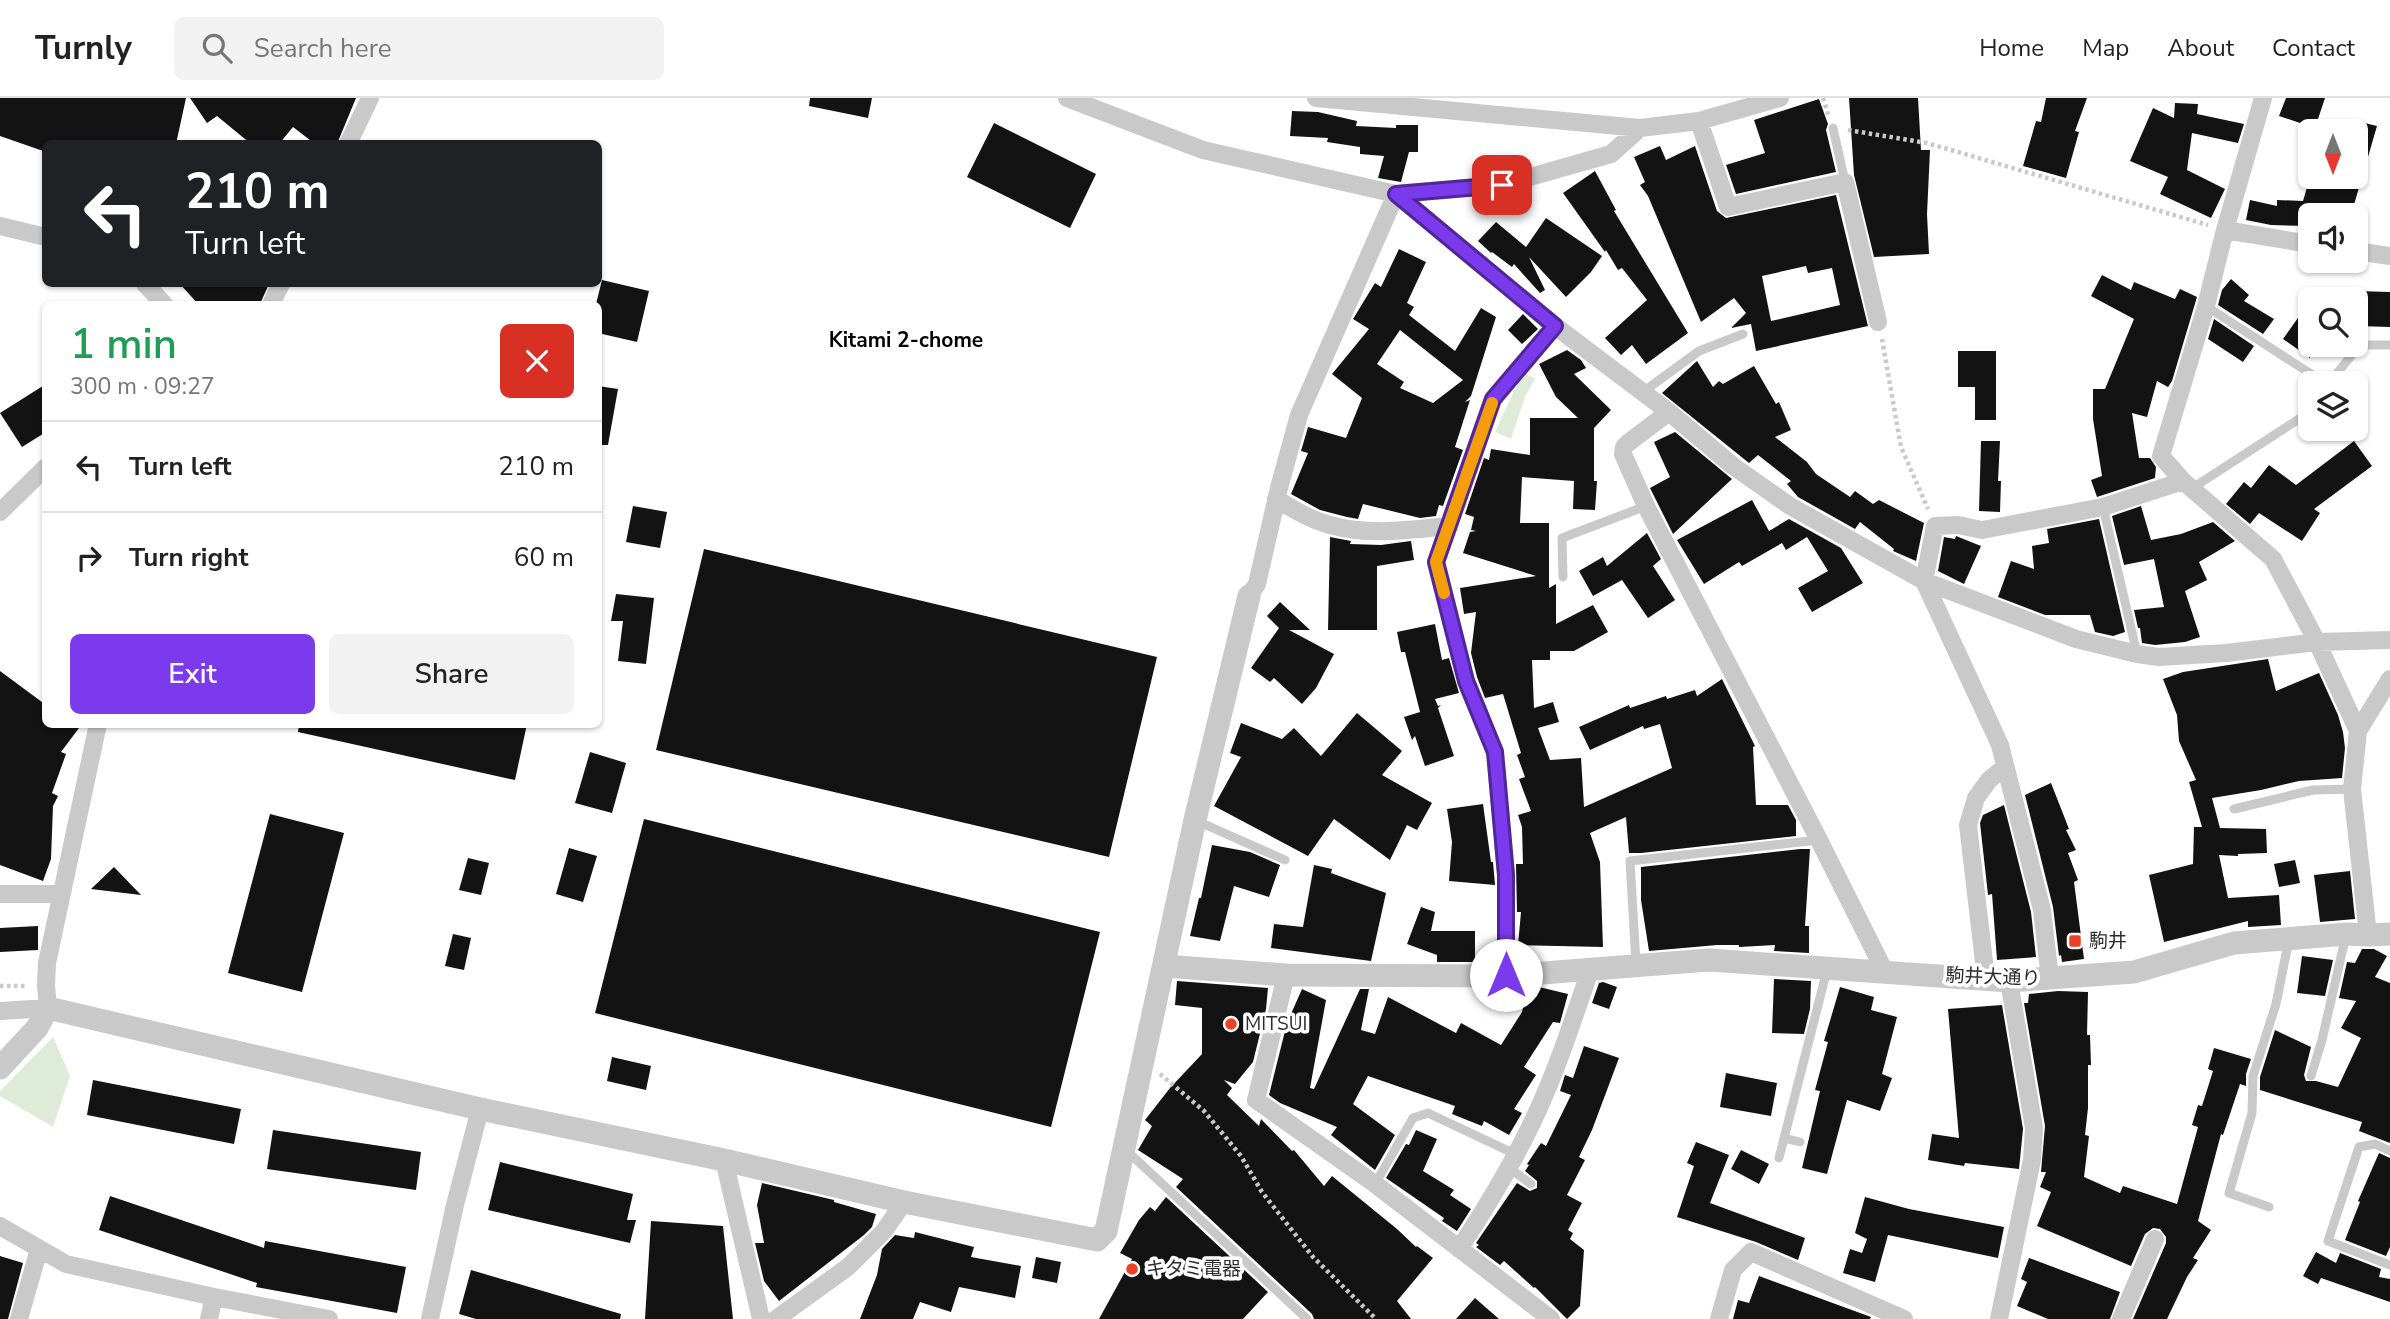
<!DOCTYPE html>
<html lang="en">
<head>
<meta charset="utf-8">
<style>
	:root { --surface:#fff; --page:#f2f2f2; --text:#222; --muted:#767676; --line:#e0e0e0; --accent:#7c3aed }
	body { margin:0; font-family:"Nunito Sans","Noto Sans JP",sans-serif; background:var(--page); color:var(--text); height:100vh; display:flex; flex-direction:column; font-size:26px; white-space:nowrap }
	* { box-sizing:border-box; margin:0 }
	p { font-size:23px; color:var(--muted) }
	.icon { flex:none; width:38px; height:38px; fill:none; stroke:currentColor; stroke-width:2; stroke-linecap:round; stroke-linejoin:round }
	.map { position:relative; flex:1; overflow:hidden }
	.details { position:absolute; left:42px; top:203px; width:560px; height:427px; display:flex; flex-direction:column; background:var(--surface); border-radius:10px; box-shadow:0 2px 5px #0004 }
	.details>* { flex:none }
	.banner { position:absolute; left:42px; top:42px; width:560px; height:147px; border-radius:10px; box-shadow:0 2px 5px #0004; background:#202124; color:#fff; overflow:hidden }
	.needle { width:46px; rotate:180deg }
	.tools { position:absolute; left:2298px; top:21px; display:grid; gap:14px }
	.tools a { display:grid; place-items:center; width:70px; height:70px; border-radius:10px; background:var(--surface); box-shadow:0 2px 5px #0004; font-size:35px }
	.pin { position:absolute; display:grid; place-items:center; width:60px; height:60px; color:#fff; margin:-30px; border-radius:14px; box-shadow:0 4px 10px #0006 }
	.me { position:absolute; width:77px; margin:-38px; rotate:0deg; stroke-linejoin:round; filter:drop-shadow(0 0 5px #0008) }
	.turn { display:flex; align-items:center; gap:24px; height:147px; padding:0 28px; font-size:32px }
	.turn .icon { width:91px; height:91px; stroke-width:2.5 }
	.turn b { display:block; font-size:49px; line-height:60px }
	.round { display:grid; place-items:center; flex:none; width:74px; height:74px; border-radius:10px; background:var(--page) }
	.overview { display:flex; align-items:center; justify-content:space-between; height:119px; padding:0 28px }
	h1 { font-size:42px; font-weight:600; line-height:52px; color:#1e9e55 }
	.button { display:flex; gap:14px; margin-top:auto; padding:14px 28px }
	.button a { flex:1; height:80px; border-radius:10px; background:var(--accent); color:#fff; font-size:28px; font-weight:600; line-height:80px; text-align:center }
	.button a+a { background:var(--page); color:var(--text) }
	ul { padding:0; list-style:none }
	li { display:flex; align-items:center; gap:21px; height:91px; padding:0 28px; border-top:2px solid var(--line) }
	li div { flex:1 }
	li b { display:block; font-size:26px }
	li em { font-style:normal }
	header { display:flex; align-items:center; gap:42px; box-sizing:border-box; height:98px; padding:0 35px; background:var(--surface); border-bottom:2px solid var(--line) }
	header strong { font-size:33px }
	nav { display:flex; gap:38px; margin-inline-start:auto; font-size:24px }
	.search { width:490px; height:63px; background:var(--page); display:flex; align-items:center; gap:18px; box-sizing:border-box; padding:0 24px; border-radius:10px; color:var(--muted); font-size:26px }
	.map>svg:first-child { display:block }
	.green { fill:#dfebd9 }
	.building { fill:#131313; fill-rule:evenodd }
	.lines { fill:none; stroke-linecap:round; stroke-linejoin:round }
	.path { stroke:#c9c9c9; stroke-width:4.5; stroke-dasharray:3.5 3.5; stroke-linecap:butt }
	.service { stroke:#c9c9c9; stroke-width:9 }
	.minor { stroke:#c9c9c9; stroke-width:18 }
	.tertiary { stroke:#c9c9c9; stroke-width:23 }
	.route-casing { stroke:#51269a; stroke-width:18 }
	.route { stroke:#7c3aed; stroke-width:12 }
	.slow { stroke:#f59e0b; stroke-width:12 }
	.poi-dot { fill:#ed4025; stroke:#fff; stroke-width:2.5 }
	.labels { text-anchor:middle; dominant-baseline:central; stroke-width:7; stroke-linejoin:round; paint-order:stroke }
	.poi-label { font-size:19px; fill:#2c2c2c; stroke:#fff; text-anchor:start }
	.street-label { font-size:19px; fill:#2c2c2c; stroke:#fff }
	.neighbourhood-label { font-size:21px; font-weight:bold; fill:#000; stroke:#fff }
</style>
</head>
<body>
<header>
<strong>Turnly</strong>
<div class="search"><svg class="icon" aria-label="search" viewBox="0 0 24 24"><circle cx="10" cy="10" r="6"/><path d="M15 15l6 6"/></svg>Search here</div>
<nav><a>Home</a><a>Map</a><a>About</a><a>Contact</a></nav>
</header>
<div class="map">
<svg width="2390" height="1221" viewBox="0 0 2390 1221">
	<rect width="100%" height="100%" fill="#fff"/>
	<path class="green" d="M1523,274l12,7 -10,18 -14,42 -16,-7z
		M53,939l17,39 -17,51 -53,-31v-5z"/>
	<path class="building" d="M0,0h186l-10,46h-130v8l-46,-16z
		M190,0h166l-19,46h-22l-22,-17 -14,17h-28l-34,-28 -10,7z
		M810,0h62l-4,20 -59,-12z
		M1849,0h69l3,52h9l-3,64 2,40 -55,3 -20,-82z
		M2046,0h41l-12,33 4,1 -13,46 -43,-12 13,-45 5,1z
		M2286,0h39l-10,30 -36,-12z
		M1819,1l9,25 -2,6 10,42 -100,22 -10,-29 39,-12 -11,-33z
		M2175,5l23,1 -1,10 47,10 -6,19 -46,-10 -5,37 38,19 -14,29 -51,-24 8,-17 -38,-16 23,-53 21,10z
		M1292,13l26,1 39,9 -1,5 40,2v-3h22v27h-9l-8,30 -23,-4 6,-22 -24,-2v-7l-33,-5 1,-4 -38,-2z
		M2356,23l21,5 -26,89h-41v11l-39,-1 -25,-5 4,-20 27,6v-6l26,1 7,-24h46z
		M994,25l102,51 -26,54 -103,-51z
		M1660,48l6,14 29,-14 22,65 9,7 110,-23 32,131 -112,25 -5,-27 -20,4 15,-15 -12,-15 -33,24 -53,-126 -8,-11 5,-3 -11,-25zM1806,168l2,7 24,-5 8,37 -69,16 -9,-45z
		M1595,73l21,39 -2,1 74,122 -42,31 -14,-19 -11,10 -16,-17 42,-38 -25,-32 -4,2 -12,-20 -1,2 -42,-59z
		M1546,120l56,38 -11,16 -25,25 -37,-40 16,33 -5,3 -26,-29 -2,3 -20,-15 -1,1 -13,-12 18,-19 30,25z
		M1399,151l27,13 -19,41 7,4 -5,8 46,36 26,-43 15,9 -25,79 -6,6 5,-2 -15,47 8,3 -20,56 -4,-1 -3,11 -16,2 -57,-14 -5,15 -11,-2 -27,-7 -29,-16 17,-41 -7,-2 7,-24 38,11 16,-40 -30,-24 37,-45 -16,-10 22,-36 6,4zM1400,232l63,50 -30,23 -33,-15 4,-6 -27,-18z
		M2102,177l29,15 3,-8 41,17 5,-10 17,8 -25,84 -4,6 -11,-6 -10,36 -15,-4 7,45h11l6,9 -1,11 -58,19 -6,-17 11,-4 -9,-57v-30h12l29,-70 -43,-23z
		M2231,181l18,16 -5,6 30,18 -11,15 -45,-29 4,-15z
		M602,182l47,11 -12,51 -39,-9v-29h-2z
		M180,186h89l-9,20h-62z
		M2356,193l34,1v35l-34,-1z
		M2310,203v57l-27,-19z
		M1523,216l15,15 -16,15 -14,-14z
		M2214,221l40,27 -11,16 -35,-23z
		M1567,252l14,10 5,8 -12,6 37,36 -17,18v53h3l-2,29 -22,-1 1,-28 -52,-4 -2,46h29v65l7,-4v40l37,-19 15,27 -34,19h-24v9h-18l2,48 19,-6 6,20 -21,6 12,32 31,-2 3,49 88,-39 -12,-44 -16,5 -1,-3 -53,24 -11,-23 50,-22 1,3 36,-12 1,3 28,-9 2,6 25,-17 33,67 -2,1 3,58h32l8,15v16l-155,17h-12l-3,-36 -36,16 10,29 3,85 -85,-2 3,-33h-4l-1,-48h7l-1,-37 -4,-12 13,-4 -12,-32 6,-2 -8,-22 4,-2 -18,-59 -18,4 -8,-21 -6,-24 5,-41 -12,2 -4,-26 76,-12 -73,-23 7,-21 6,-1 -5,-1 3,-13 -9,-3 19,-56 5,2 2,-11 39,6v-37h48l-22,-21 -17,-33z
		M1958,253h38v69h-21v-33h-17z
		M1697,263l16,26 6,-6 4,3 31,-18 22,38 3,-2 12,28 -16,7 32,25 9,12 34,23 5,-6 18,13 6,-4 45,23 -8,38 -23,-10 1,-2 -34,-27 -5,7 -57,-32 -11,-13 4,-3 -33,-26 -9,8 -87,-70z
		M46,286v48l-24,15 -22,-34z
		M598,288l20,3 -10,56h-10z
		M1675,334l57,47 -59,55 -23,-46 20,-11 -16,-35z
		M1981,343h19l-2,40h3l-1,31 -21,-1z
		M2354,343l18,25 -58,43 6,4 -18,28 -43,-28 -9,11 -24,-20 18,-22 7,6 18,-23 27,20z
		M1752,402l17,31 20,-12 52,29 22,35 -51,29 -14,-24 30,-17 -21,-34 -21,13 -4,-7 -40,23 -3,-4 -35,22 -27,-44z
		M633,408l34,6 -7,36 -34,-6z
		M2141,408l10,34 30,-6 32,-12 22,19 -36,21 8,18 -22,11 15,46 -15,5 -30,3 -13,-2 -2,-15h-2l-4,-18 30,-3 -10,-48 -30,6 -12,-49z
		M2099,421l26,113 -12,4 -18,-4 -5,-17h-45l-47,-18 13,-36 23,8 -2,-23 17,-3 -2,-14z
		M1647,435l14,26 -8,7 22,34 -27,18 -26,-38 -29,16 -14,-25 24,-14 4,9z
		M1956,438l25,10 -17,38 -26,-13 6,-34 11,2z
		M1330,439l21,4 -1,3 31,1 30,-4 3,19 -37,6v64h-49z
		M704,451l453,108 -48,200 -453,-107z
		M616,496l38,4 -8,66 -28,-3 5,-40h-12z
		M1280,504l30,28h-21l45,24 -18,34 -14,16 -28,-26 -4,4 -19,-14 28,-40 -12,-12z
		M1435,526l7,36 7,-2 10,35 -24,6 3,7 3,-1 -3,3 16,48 -29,10 -10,-30 -3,4 -8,-23 16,-5 -15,-60h-4l-4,-20z
		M2268,561l8,32 43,-18 19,42 5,17 2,16 -3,30 -43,3 -38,9 -49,8 8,30 46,1 1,24 -29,1v2l-19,-1 9,43 51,-3 2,30 -33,2v-6l-84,21 -15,-67 44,-11 1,-37h8l-13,-45 7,-2 -17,-39 -2,-26 -14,-36 20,-7z
		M0,573l46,34v19h36l-21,28 5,2 -14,39 6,3 -5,10 -2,53 -8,22 -43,-16z
		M1357,615l45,38 -20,24 50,28 -15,27 -10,-5 -17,35 -56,-41 -26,37 -94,-50 27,-49 -11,-4 11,-30 41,16 12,-11 27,28z
		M299,626h228l-12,56 -217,-48z
		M590,654l36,11 -14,50 -37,-10z
		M2051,685l18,46 -3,1 10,20 -8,3 10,27 -4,2 10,77 -22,3 -1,-7 -2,1 -6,-49 -28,-112z
		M1483,706l8,58h2l2,23 -46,-4 3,-39 -5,-33z
		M2004,707l27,107 5,45 -39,3 -5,-66 -4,1 -8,-72 3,-8z
		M270,716l74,19 -42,159 -74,-19z
		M644,721l456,113 -49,195 -456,-114z
		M1212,747l38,7 30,13 -11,32 -35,-11 -14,55 -30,-5 9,-38h2z
		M569,750l28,8 -14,46 -27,-8z
		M1800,751h10l-5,77h4v27l-35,-2 1,-6 -36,2v-2h-22l-68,6 -8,-51v-33z
		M468,760l21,5 -8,32 -22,-5z
		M2295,762l5,23 -21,4 -5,-23z
		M1314,767l18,4 -1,4 55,20 -15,68 -100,-13 3,-24 29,3z
		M114,769l27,28 -50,-6z
		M2350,773l5,48 -35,3 -6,-47z
		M1421,809l14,5 -4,19h44v31h-38v-7l-30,-11z
		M38,828v24l-38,2v-24z
		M453,836l18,4 -7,32 -19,-4z
		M2362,851h12l13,7 -12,21 15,6v160l-31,-12 3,-9 -102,-32v-13l15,-47 36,17 -7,28 2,6h10l22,6 23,-49 -20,-10 15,-27 -17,-3 8,-36 8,1z
		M2302,858l31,4 -8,36 -28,-3z
		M1774,881l37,2 -1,28 -6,25 -32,-1z
		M1177,883l91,7 -2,21 -13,53 -18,22 -11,-4 8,8 -5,7 32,31 2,-7 31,32 2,-1 30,36 8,-10 65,53 19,18 1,-1 16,12 -36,43 14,18h-97l-2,-5 -136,-127 7,-8 -45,-29 14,-24 -7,-6 25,-32 32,-34v-46l-27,-3z
		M1603,884l14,5 -8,22 -17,-6 7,-20z
		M1539,889l29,7 -8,29 -7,-1 -29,45 12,8 -22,34 8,4 -13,22 -25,-14 -2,5 -30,-12 3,-8 -87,-30 -15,28 42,31 -20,35 -44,-35 6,-8 -57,-24 -11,-8 18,-72 15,-34 24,11 -16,88 4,1 46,-100h9l-8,41 14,4 13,-37 68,36 5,-10 40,22 21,-33 6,-24z
		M1840,889l34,10 -3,13 26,7 -15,57 10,4 -12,33 -33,-11 -20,74 -25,-6 18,-77 -5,-1 13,-48 -4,-1z
		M2058,893l30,1 -1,43h3l1,30h-3v43l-3,27 4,1 -5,41 36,16 3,-7 54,18 21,-77 -6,-2 6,-20 4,1 11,-35 -5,-2 6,-21 37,11 -5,15v12l-6,-2 -17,51 -2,-1 -23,87 13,9 -18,28 5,2 -11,17 -20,42h-34l33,-76v-6l-6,-8 -7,-1 -8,6 -14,32 -94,-40 14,-34 -11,-5 6,-15h-5l4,-46 -21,-123h4l1,-9z
		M2002,907l21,124 -4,40 -54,-6 -1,3 -36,-6 4,-26 27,4 -11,-129z
		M1584,948l35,12 -27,72 -13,27 6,3 -18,35 15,8 -14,27 5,3 -3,6 14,11 -4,56 -13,13 -32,-32 -1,1 -30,-27 -4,4 -24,-18 3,-2 -3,-2 41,-60 13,8 7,-3v-7l-12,-10 4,-6 -2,-1 14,-21 5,3 25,-51 -11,-4 4,-13 1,-3 8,3z
		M612,959l39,9 -5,24 -39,-9z
		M1726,975l51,10 -6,33 -51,-9z
		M93,982l148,29 -7,35 -147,-29z
		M273,1032l148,22 -5,38 -149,-21z
		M1416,1032l21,9 -14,32 31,19 -4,5 21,14 -14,22 -15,-10 2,-3 -58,-40 20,-34 3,1z
		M1696,1044l33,13 -19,48 95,35 -7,22 -42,-18 -79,-25 17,-51 -7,-3z
		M1741,1052l28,14 -10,20 -28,-15z
		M2379,1055l11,5v89l-4,9 -41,-16 15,-38 -2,-1z
		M500,1064l133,32 -6,26h9l-6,23 -142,-33z
		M762,1085l72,17v2l42,12 -4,13 -8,8 -85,66 -15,-20 -9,-38h9l-7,-38z
		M110,1098l154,52 1,-7 141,26 -9,46 -141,-26 1,-4 -158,-53z
		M1166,1099l102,95 -25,27h-144l33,-60 -12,-6 19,-33 11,-13 5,4z
		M1865,1099l44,12 95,18 -6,31 -110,-23 -13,47 -32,-9 7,-24 12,4 5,-14 -12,-6z
		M651,1123l72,5 10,93h-88z
		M915,1134l59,15 -3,10 50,9 -6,32 -56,-11 -8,25 -31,-10 -7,17h-53l17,-44 5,-26 13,-14 19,3z
		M2316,1154l20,11 4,-10 41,16 -2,8 11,2v23l-69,-24 -3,6 -15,-8z
		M0,1158l23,7 -15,56h-8z
		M1036,1159l25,5 -4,21 -25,-5z
		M2029,1160l91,34 -10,27h-62l-31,-13 10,-24 -6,-3z
		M471,1172l150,44 -1,5h-144l-17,-5z
		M1759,1178l112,41 -1,2h-137l5,-19 11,3z
		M1475,1200l24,21h-43z"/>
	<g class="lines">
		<path class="path" d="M1823,0l6,19
			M1848,32l79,13 281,82
			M1882,241l19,108 27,62
			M0,888h27
			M1160,976l44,37 37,45 21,36 51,65 63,62"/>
		<path class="service" d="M1833,30l12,54
			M2206,208l119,77
			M2329,285l31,-38h30
			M1643,294l56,-41 44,-17
			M2194,389l108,-70 8,-10
			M2103,409l34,147
			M1563,479l-1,-39 84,-32
			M2234,711l79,-19 39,-1
			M1197,723l88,39
			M1636,865l-6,-102 189,-21
			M2311,978l11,-36 24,-105
			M1784,1040l16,4
			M1127,1053l180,168
			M2390,1053l-15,-7 -16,3 -31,94 62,24
			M1779,1060l48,-188
			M1509,1070l22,16
			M1375,1086l38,-66 15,-5 89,42
			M2269,1109l-40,-14 23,-80 1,-37 23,-72 13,-65"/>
		<path class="minor" d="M1067,0l136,52 193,44 106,-9 109,-31 29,-26
			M1316,0l324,30 59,-7 81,-23
			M2263,0l-38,132 -19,76 -45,150 22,25 90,78 44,83 41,89 -6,58 16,146
			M1699,23l29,86 117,-25 33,140
			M348,46l22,-46
			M1396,96l159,132 114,86 64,54 57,40 134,75 152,58 61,15 22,3 67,-4 91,-11 73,-2
			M0,128l46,11
			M2225,132l85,14
			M2356,153l34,5
			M145,186l19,20
			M271,206l10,-20
			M1669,314l-41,31 -4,4 -1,7 23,52 173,334 66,132
			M1276,401c17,10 35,21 54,26 39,11 79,5 119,1
			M0,414l46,-45
			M1249,498l8,-12 22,-96 20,-73 97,-221
			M2358,633l32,-52
			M0,796h62
			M1286,877l-30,125 119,84 176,135
			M1506,878v-101l-11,-123 -29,-71 -30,-119 57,-163 62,-73
			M1986,881l-18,-154 8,-27 13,-18 16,-13
			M2050,881l-8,-69 -42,-165 -76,-164 11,-55 23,-1 24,5 121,-23 80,-26
			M0,913l48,-3 -2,-23 1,-22 51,-239
			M724,1062l37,159
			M0,1128l66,38 148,33 115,22
			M1459,1151c33,-50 63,-100 86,-155 18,-41 31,-84 46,-126
			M19,1221l20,-70
			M209,1221l5,-22
			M430,1221l25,-114 25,-96
			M776,1221l72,-52 36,-36 20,-29
			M1719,1221l14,-49 18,-18 153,67
			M1999,1221l33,-159 2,-32 -25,-147
			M2121,1221l34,-80"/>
		<path class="tertiary" d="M1164,868l122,9 220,1 203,-16 300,21 125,-9 100,-29 113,-9 21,1 22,-1
			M0,970l37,-40 11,-20 432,101 244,51 180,42 193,38 9,-9 89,-411 54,-224"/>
	</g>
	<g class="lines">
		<g class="route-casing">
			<path id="route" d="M1502,87l-106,9 159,132 -62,73 -57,163 30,119 29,71 11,123v100"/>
		</g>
		<use href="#route" class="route"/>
		<path class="slow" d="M1444,495l-8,-31 56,-159"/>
	</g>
	<g class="poi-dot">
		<rect x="2068" y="836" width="14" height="14" rx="3.5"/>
		<circle cx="1231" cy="926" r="7"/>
		<circle cx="1132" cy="1171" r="7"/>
	</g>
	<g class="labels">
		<g class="poi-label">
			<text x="2089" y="843">駒井</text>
			<text x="1245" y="926">MITSUI</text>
			<text x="1146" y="1171">キタミ電器</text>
		</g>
		<g class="street-label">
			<text transform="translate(1993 879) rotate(2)">駒井大通り</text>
		</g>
		<g class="neighbourhood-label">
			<text x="906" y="242">Kitami 2-chome</text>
		</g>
	</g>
</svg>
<div class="tools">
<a><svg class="needle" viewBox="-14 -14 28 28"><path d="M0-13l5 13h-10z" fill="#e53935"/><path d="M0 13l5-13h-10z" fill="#767676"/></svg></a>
<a><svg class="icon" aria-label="sound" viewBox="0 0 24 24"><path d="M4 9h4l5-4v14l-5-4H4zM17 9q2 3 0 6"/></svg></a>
<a><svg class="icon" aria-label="search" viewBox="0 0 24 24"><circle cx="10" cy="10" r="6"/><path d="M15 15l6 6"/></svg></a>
<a><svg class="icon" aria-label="layers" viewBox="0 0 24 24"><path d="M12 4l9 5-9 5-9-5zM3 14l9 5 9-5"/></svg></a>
</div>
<div class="pin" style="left:1502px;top:87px;background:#d93025"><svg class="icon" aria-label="arrive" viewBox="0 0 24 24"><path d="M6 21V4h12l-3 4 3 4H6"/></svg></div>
<svg class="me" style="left:1506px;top:877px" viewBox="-20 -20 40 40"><circle r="19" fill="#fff"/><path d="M0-13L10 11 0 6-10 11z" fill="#7c3aed"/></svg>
<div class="banner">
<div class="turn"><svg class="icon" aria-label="left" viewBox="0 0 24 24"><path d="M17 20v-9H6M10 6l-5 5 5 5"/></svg><div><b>210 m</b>Turn left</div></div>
</div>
<section class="details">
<div class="overview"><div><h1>1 min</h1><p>300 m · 09:27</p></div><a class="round" style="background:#d93025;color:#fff"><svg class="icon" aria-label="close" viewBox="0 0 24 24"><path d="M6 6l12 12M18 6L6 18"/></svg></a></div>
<ul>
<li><svg class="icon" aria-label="left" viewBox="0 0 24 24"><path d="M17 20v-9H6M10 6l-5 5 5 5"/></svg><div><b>Turn left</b></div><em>210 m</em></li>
<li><svg class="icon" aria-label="right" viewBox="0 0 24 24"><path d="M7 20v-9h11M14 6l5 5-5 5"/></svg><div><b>Turn right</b></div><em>60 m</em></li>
</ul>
<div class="button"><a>Exit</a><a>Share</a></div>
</section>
</div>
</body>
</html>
